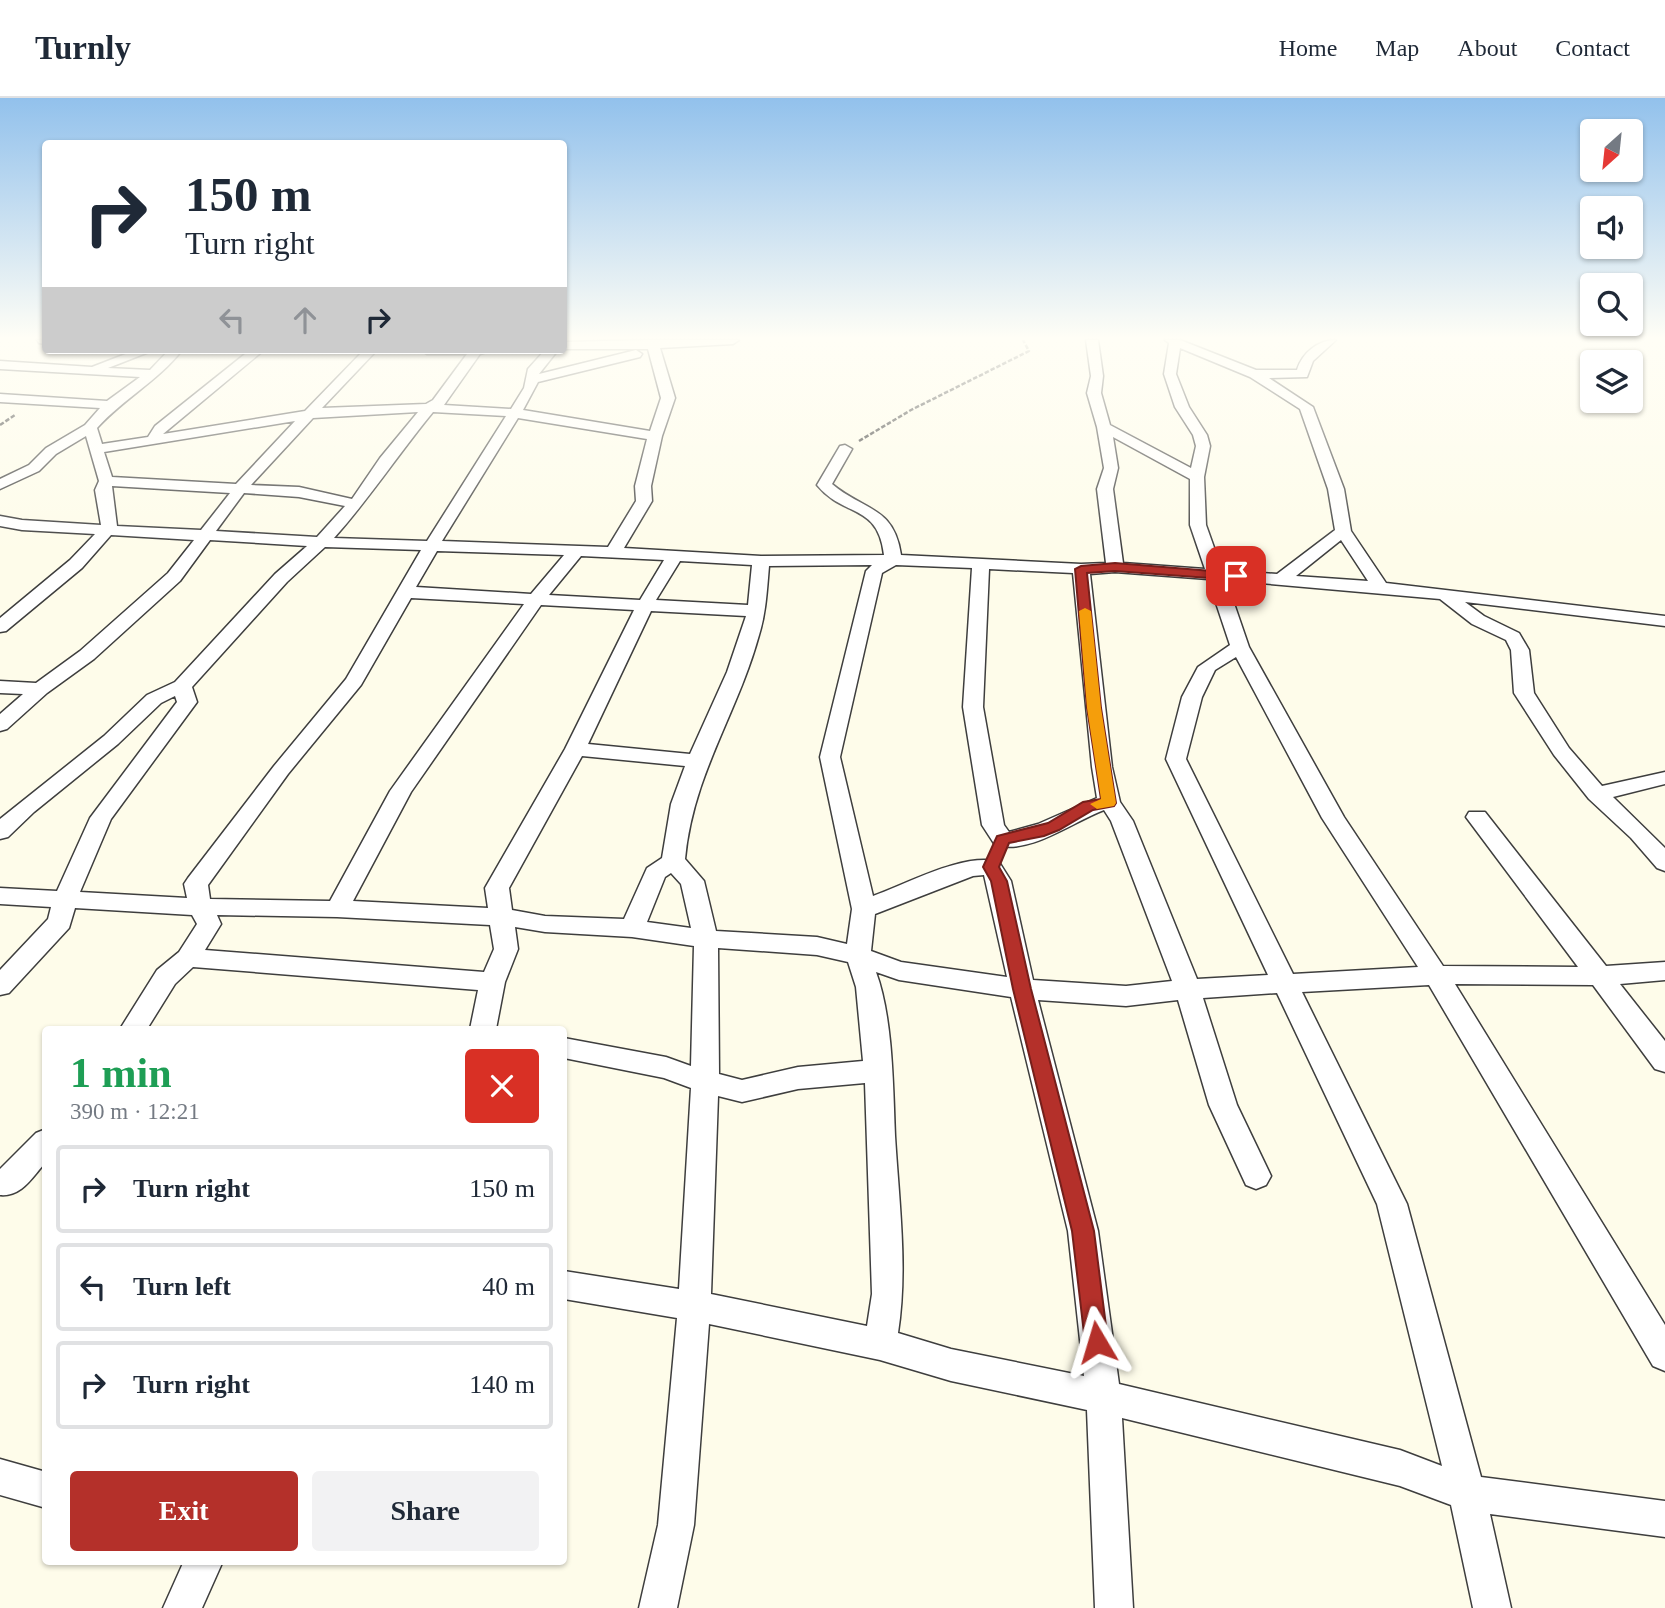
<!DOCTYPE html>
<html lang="en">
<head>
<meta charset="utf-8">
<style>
	:root { --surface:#fff; --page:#f2f2f3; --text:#1f2937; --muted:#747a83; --line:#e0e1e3; --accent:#b4302a }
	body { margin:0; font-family:"Times New Roman",serif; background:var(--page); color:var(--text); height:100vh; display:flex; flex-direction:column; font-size:26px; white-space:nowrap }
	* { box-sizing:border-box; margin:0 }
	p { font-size:23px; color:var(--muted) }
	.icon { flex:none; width:38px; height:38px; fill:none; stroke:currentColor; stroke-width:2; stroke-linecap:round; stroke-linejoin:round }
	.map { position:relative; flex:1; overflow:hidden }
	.drawer { position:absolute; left:42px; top:928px; width:525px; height:539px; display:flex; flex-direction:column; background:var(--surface); border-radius:7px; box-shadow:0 2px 5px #0004 }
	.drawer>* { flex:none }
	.guide { position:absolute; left:42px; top:42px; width:525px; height:214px; border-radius:7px; box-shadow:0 2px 5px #0004; background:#fff; color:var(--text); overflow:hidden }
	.needle { width:46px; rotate:207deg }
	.buttons { position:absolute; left:1580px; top:21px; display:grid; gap:14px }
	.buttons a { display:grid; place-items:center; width:63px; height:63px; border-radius:7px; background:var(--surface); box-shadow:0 2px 5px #0004; font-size:35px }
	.pin { position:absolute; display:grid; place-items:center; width:60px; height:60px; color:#fff; margin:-30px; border-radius:14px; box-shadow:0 4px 10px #0006 }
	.me { position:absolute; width:77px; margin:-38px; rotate:353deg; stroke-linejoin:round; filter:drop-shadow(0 0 5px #0008) }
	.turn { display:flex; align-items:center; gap:24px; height:147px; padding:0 28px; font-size:32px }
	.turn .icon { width:91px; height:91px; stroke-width:2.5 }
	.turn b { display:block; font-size:49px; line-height:60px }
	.lanes { display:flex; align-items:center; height:66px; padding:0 28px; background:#0003; justify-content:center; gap:35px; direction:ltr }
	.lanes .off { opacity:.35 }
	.round { display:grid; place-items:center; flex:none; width:74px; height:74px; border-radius:7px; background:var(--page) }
	.head { display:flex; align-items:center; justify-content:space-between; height:119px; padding:0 28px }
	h1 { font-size:42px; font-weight:700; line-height:52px; color:#1e9e55 }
	.primary-button { display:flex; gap:14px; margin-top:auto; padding:14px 28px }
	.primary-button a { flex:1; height:80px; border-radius:7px; background:var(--accent); color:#fff; font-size:28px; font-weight:700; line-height:80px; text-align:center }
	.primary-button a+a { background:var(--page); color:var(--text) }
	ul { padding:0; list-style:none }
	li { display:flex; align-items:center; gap:21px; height:88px; margin:0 14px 10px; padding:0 14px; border:4px solid var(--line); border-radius:7px }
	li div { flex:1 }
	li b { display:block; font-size:26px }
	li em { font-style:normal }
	header { display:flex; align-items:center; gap:42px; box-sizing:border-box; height:98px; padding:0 35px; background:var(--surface); border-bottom:2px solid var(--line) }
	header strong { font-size:33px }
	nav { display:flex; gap:38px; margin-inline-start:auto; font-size:24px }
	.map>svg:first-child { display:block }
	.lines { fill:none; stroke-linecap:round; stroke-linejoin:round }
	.minor-casing { stroke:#3e3e3e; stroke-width:3 }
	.path { stroke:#2d2d2d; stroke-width:2.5; stroke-dasharray:4.5 2; stroke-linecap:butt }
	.minor { fill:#fff; fill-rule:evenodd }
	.route { fill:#b4302a; stroke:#751f1b; stroke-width:2 }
	.slow { fill:#f59e0b }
</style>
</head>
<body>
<header>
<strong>Turnly</strong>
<nav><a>Home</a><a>Map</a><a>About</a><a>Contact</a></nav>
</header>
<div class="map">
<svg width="1665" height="1510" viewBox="0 0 1665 1510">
	<rect width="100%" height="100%" fill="#fefcea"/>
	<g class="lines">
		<g class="minor-casing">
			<path id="minor" d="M37,242h9v4l-7,-1z
				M646,242h93l-6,4 -73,4 15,50 -13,38 -11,50 1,15 -28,47 137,8 123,-1c-6,-52 -40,-37 -67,-70l23,-39 5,-1 7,4 -20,35c32,27 62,22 69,71l180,9 25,-1 -9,-74 7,-21 -7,-41 -10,-34 4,-17 -5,-36h12l5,36 -2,17 9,32 81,43 5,-22 -3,-11 -18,-28 -11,-33 5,-31 -4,-3h15l76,30h41c5,-17 21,-30 39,-30l-23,21 -6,16 -38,1 44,29 31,82 7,42 35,52 279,33v10l-200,-24 19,14 35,17 10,17 5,43 35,55 33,38 63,-14v12l-52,13 52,51v23l-8,-3 -26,-30 -42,-39 -35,-44 -40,-62 -3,-43 -5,-10 -34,-16 -32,-25 -214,-19 23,67 95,170 99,149 135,1 -112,-150 3,-5h16l121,154 59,-4v18l-45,4 45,57v31l-10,-3 -62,-84 -138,-1 210,341v46l-12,-5 -224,-381 -127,7 105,212 74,273 184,24v36l-175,-23 21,94h-38l-22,-103 -51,-19 -278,-68 11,190h-38l-8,-198 -136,-29 -71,-21 -171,-36 -15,201 -17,83h-38l19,-83 19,-207 -113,-19v-28l115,18 12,-201 -27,-10 -100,-20v-20l102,19 25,9 3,-120 -62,-9 -87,-5 -30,-5 3,22 -13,33 -9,47h-26l8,-39 -285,-23 -18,17 -28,45h-27l37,-59 22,-18 18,-28 -5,-9 -117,-7 -6,20 -60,65 -9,2v-25l48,-51 3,-12 -51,-3v-16l57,3 33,-73 87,-116 -2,-6 -14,7 -43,41 -84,68 -26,25 -8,2v-20l104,-83 43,-41 28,-13 100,-108 32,-28 -97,-6 -30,41 -86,78 -47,34 -40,36 -7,2v-17l23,-20 -23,-1v-12l36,2 44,-32 88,-78 26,-33 -83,-5 -29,33 -76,63 -6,1v-14l70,-58 25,-26 -73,-4 -22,-4v-10l22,4 79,5 -6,-35 4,-9 -13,-45 -30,18 -17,17 -39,18v-10l29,-14 17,-17 39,-23 15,-17 -100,-6v-8l107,7 33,-24 -140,-8v-8l92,6 44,-17h18l-46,18 42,2 19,-20h13c-24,31 -59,49 -85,78l5,16 46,-7 7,-11 95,-76h14l-101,84 142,-23 59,-61h13l-55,58 104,-4 7,-4 34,-46h-40l-6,-4h72l-13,4 -36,51 67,4 13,-21 4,-19 17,-19h13l-19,24 97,-24 6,4 -2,3 -102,25 -15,28 127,21 11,-33 -13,-49h-84v-7zM1180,250l70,29 50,32 28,80 7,41 -58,44 -55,-4 -16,-45 -2,-48 6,-31 -3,-11 -18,-28 -13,-33zM418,314l-38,46 -28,41 -53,-12 -48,-2 62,-67zM433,314l73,4 -79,125 -93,-3c36,-40 65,-85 99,-126zM518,320l129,21 -12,47 1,15 -28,46 -166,-6zM295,323l-59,63 -124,-7 -8,-25zM1113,339l77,42v46l15,44 -82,-6 -10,-74 5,-21zM112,388l118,7 -29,37 -84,-4zM244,395l55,4 46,9 -28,31 -101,-6zM1341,442l27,41 -72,-5zM325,449l96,3 -75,129 -72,87 -86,112 -4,6 3,14 -107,-6 31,-73 86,-117 -5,-15 95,-105zM437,453l127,4 -33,39 -115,-7zM581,458l83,4 -24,40 -91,-5zM680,463l72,4 -4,40 -92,-5zM872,467l-6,6 -46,186 32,152 -5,35 -30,-7 -101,-6 -12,-50 -19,-22c8,-85 52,-144 74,-224 7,-22 8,-46 10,-69zM896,467l76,3 -9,139 19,118 13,20c35,10 77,-23 109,-35l7,11 61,160 -46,5 -93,-6 -22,-99 -12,-19c-35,-10 -92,22 -126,34l-33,-139 42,-184zM989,471l84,4 19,194 5,31 -59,26 -29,8 -5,-7 -21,-118zM1115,474l93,7 22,66 -32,22 -16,30 -16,62 102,216 -71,4 -64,-158 -13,-19 -8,-35 -22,-193zM411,500l113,6 -134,187 -60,110 -120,-2 -2,-14 80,-111 73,-89zM541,507l93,5 -69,139 -80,139 3,20 -135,-7 58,-109zM651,513l95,5 -19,56 -37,82 -102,-10zM1236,559l86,161 96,149 -125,7 -107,-215 16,-62 13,-27zM582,658l103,10 -14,38 -9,54 -15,10 -23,51 -79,-3 -33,-6 -3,-22zM671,775l10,11 10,44 -44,-6 18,-45zM984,777l23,102 -106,-15 -30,-11 4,-37 98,-38zM217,817l120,2 153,8 4,24 -10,23 -279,-22 16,-26zM718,850l99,7 31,7 8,25 7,74 -65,6 -56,13 -23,-6zM876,874l23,8 112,17 57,234 16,145 -133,-27 -53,-16c10,-64 1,-131 -3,-197 -2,-49 -2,-118 -19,-164zM1277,895l100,211 65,262 -42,-16 -281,-66 -21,-153 -60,-231 88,6 52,-6 31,105 37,80 10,4 10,-4 5,-9 -34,-71 -34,-107zM865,985l7,211 -5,32 -156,-32 7,-198 24,6 56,-13z
				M46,1031v33c-14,15 -24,35 -46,33v-26l36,-36z
				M0,1361l46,13v36l-46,-13z
				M184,1463h39l-21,47h-39z"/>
		</g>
		<path class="path" d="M0,327l15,-10
			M859,343l52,-31 118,-59 -6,-11"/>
		<use href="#minor" class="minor"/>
	</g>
	<linearGradient id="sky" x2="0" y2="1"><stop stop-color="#92c1ec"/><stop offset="0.53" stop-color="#fffef6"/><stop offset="1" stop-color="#fffef6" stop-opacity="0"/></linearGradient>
	<rect width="1665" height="453" fill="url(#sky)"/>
	<path class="route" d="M1115,465l121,10 6,3 -6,4 -121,-9 -28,2 14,135 15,95 -2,3 -21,4 -34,20 -15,6 -35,7 -10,24 8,14 24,108 63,242 14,111 -3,8 -8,3 -8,-3 -4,-8 -13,-111 -59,-242 -22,-108 -8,-14 14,-31 51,-13 35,-21 18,-3 -14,-91 -12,-139 6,-3z"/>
	<path class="slow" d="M1085,510l6,3 10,97 15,95 -2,3 -17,3 -7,-5 11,-5 -14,-91 -8,-97z"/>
</svg>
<div class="buttons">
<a><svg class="needle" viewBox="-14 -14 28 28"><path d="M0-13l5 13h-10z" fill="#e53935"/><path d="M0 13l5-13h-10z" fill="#747a83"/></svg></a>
<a><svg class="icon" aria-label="sound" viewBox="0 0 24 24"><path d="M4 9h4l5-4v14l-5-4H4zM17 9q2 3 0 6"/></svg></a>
<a><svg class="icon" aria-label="search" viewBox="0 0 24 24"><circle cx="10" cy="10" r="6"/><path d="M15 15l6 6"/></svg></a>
<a><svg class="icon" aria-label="layers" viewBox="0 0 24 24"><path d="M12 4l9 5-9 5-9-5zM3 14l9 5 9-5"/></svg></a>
</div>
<div class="pin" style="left:1236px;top:478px;background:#d93025"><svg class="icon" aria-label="arrive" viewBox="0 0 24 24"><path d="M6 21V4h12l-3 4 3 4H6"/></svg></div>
<svg class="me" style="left:1097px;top:1244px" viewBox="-20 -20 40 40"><path d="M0-17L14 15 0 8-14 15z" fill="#b4302a" stroke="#fff" stroke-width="4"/></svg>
<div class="guide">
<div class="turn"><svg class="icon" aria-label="right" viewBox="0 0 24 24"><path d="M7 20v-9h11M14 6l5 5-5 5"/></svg><div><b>150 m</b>Turn right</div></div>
<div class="lanes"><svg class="icon off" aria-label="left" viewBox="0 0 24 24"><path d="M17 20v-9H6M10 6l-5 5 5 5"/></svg><svg class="icon off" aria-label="ahead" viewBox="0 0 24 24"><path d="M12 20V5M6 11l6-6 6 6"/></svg><svg class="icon" aria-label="right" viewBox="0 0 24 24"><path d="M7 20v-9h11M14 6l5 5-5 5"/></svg></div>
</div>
<section class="drawer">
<div class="head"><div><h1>1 min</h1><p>390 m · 12:21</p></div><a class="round" style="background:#d93025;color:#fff"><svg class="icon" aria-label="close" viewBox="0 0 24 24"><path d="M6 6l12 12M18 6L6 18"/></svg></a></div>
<ul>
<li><svg class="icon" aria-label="right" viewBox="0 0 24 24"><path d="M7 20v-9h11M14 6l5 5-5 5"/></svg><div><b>Turn right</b></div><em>150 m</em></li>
<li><svg class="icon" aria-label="left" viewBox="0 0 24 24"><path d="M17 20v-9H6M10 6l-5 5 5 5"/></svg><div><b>Turn left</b></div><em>40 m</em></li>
<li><svg class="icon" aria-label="right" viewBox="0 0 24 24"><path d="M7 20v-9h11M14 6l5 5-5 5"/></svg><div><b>Turn right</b></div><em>140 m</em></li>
</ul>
<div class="primary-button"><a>Exit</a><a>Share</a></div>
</section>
</div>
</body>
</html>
